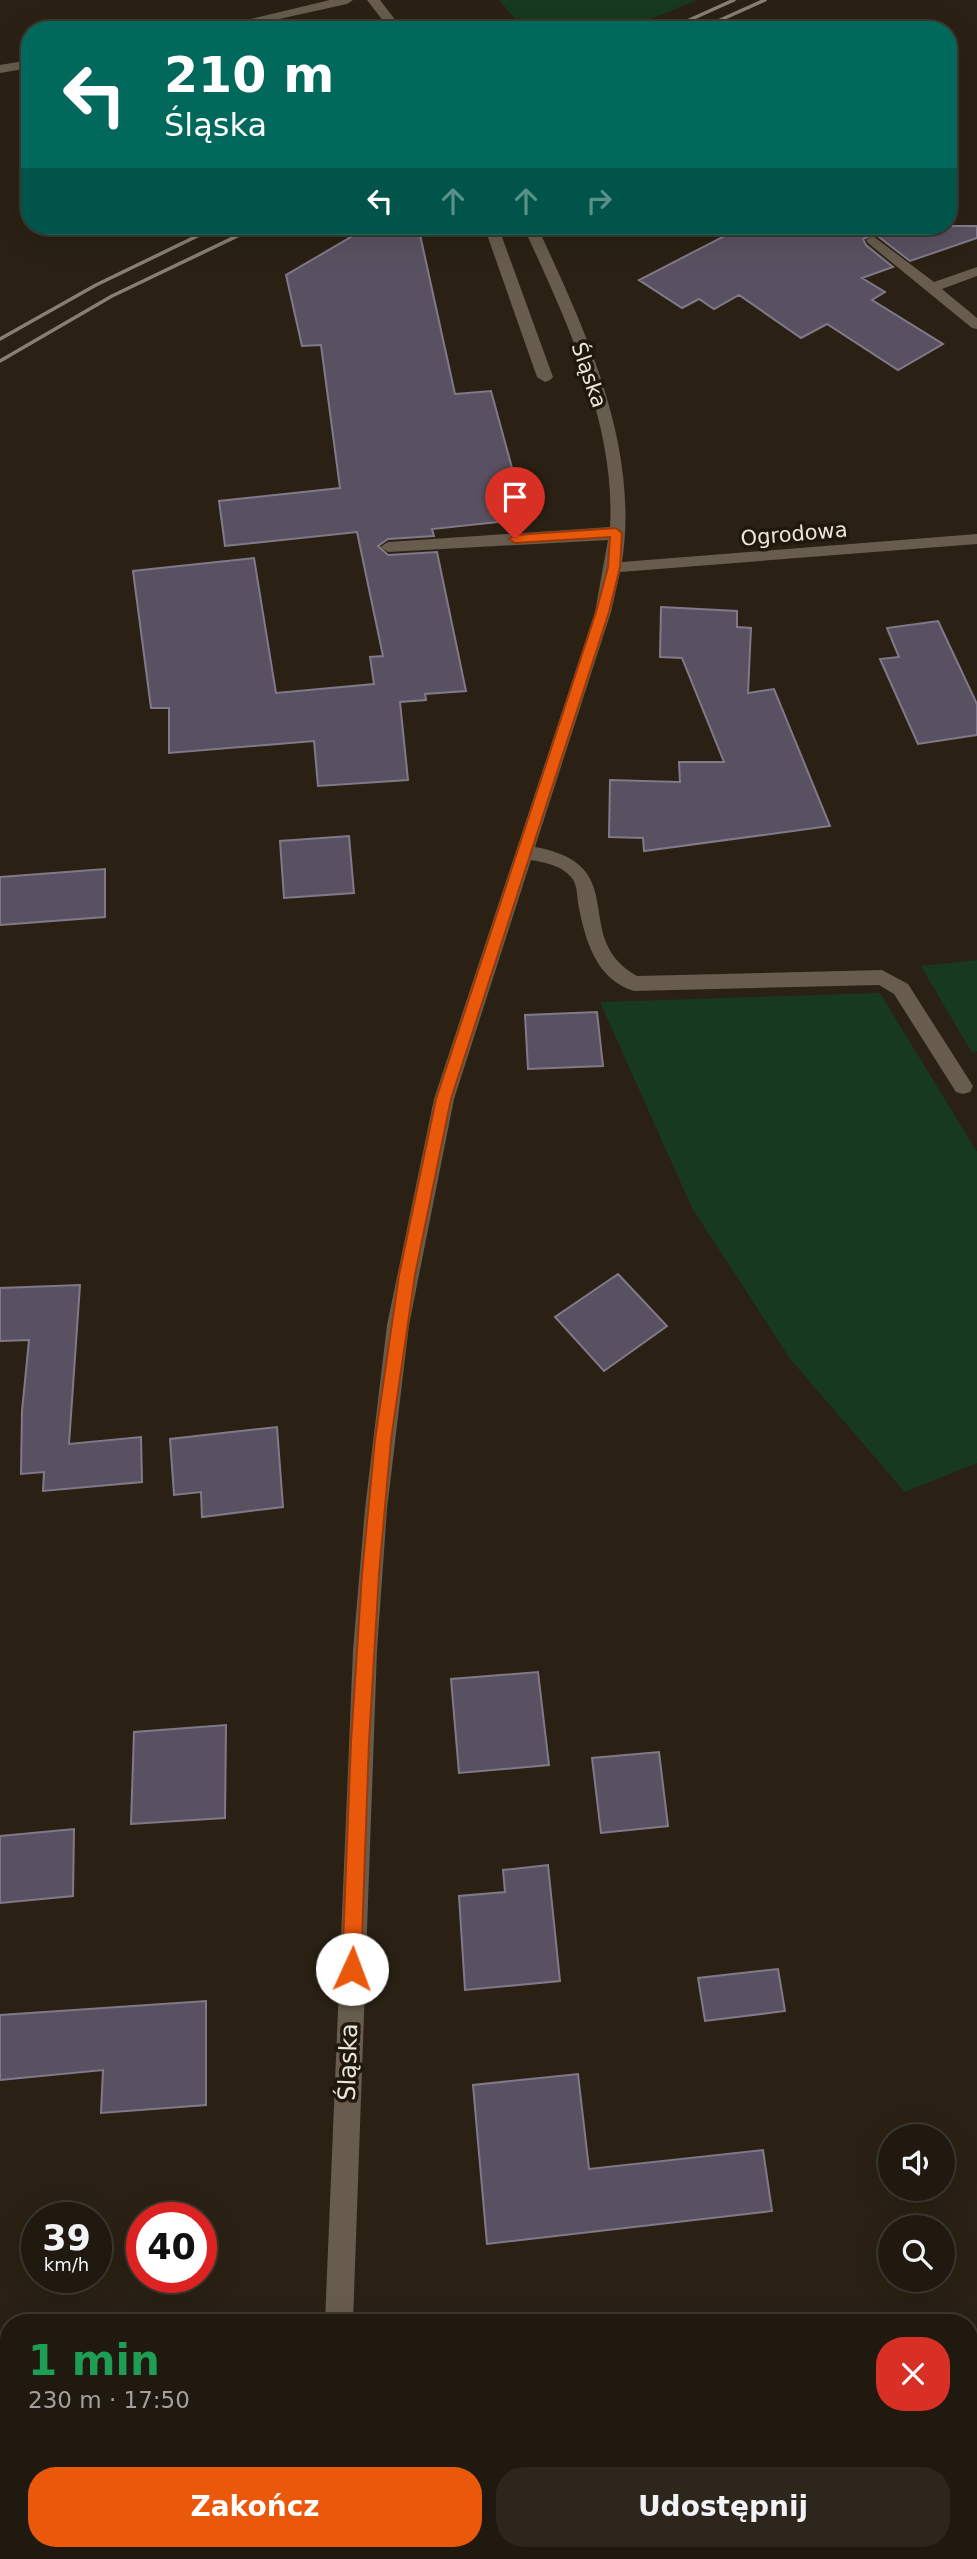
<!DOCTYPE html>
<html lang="pl">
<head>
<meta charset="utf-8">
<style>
	:root { --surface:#20190f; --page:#2d261d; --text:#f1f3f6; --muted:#a2a09e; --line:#3d382f; --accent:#ea580c }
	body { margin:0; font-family:"DejaVu Sans",sans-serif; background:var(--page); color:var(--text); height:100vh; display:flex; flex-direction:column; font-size:26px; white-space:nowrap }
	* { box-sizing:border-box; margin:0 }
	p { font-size:23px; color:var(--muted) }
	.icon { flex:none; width:38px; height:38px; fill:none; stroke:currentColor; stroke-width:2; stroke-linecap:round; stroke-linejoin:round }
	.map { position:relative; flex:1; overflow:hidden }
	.side { position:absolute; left:0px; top:2314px; width:978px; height:247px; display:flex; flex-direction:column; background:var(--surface); border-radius:28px 28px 0 0; box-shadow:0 7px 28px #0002,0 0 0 2px var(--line) }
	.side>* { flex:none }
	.top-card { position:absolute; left:21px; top:21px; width:936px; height:214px; border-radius:28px; box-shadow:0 7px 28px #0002,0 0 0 2px var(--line); background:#00695c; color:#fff; overflow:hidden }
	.fabs { position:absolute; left:878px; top:2124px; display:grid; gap:14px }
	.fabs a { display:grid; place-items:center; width:77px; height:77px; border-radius:50%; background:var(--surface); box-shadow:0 7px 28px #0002,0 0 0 2px var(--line); font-size:35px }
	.speed { position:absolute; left:21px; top:2202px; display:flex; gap:14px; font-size:35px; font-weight:700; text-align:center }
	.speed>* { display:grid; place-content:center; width:91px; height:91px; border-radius:50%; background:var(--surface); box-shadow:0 7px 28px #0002,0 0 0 2px var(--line); line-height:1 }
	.speed small { font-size:18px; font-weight:400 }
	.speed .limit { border:10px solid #d22; background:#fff; color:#111 }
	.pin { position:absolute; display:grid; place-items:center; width:60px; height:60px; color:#fff; margin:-72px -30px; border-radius:50% 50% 50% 0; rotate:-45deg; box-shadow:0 0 7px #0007 }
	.pin .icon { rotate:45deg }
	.me { position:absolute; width:77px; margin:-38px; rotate:2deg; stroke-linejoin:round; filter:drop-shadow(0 0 5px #0008) }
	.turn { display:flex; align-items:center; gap:24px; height:147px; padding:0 28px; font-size:32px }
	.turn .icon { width:91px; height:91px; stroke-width:2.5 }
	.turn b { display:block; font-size:49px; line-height:60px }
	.lanes { display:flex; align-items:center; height:66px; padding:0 28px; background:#0003; justify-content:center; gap:35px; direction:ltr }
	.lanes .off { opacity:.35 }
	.round { display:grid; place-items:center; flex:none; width:74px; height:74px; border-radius:28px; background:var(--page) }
	.overview { display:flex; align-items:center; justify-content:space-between; height:119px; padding:0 28px }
	h1 { font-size:42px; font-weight:700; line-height:52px; color:#1e9e55 }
	.primary-button { display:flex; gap:14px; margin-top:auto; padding:14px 28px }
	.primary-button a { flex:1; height:80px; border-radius:28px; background:var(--accent); color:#fff; font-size:28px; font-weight:700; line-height:80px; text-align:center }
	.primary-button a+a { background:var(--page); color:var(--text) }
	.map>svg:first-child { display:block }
	.green { fill:#17391f }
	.building { fill:#595161; stroke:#817989; stroke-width:2 }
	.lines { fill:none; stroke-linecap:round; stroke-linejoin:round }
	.minor { fill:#675c4d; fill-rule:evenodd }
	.rail { stroke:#877f74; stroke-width:3.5 }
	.route { fill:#ea580c; stroke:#983908; stroke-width:2 }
	.labels { text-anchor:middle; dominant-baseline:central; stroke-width:7; stroke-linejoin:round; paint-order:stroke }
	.far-street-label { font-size:21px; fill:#ebe5dd; stroke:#20180b }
	.street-label { font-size:24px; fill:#ebe5dd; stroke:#20180b }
</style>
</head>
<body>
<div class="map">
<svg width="977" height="2559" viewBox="0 0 977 2559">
	<rect width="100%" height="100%" fill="#2a2114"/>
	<path class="green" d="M499,0h197l-70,30h-102z
		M977,960v91l-5,2 -51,-87z
		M880,993l97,159v311l-72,29 -114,-132 -99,-152 -92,-206z"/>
	<path class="building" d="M744,226h233v12l-67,23 -35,-27 -12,5 3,6 27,22 -31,11 23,14 -13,8 71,44 -45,26 -71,-46 -26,14 -62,-43 -25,14 -15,-10 -17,9 -43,-28z
		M363,230l13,6 43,-6 36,164 36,-3 35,128 -94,10 2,7 -46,3 -10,7 10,9 49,-3 29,139 -41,3 1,6 -26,2 8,78 -90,6 -4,-45 -145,12v-45h-18l-18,-137 121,-13 22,135 98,-9 -4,-27 13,-1 -26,-124 -132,14 -6,-45 121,-13 -19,-143 -19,1 -16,-71z
		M661,607l76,4v16l14,1 -3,65 26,-4 56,137 -186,25 -1,-13 -34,-1 1,-57 70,2 -1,-20h45l-42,-104 -22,-1z
		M938,621l39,83v31l-59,9 -38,-85 19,-2 -12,-29z
		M349,836l5,57 -70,5 -4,-57z
		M105,869v48l-105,8v-48z
		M597,1012l6,54 -75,3 -3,-54z
		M618,1274l49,52 -63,45 -49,-54z
		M80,1285l-11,159 72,-7 1,45 -99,9 1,-19 -23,2 1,-63 7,-71 -29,1v-53z
		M277,1427l6,80 -81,10 -1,-25 -27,3 -4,-56z
		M538,1672l11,93 -90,8 -8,-94z
		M226,1725l-1,93 -94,6 3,-92z
		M659,1752l9,74 -67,7 -9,-75z
		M74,1829l-1,67 -73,7v-67z
		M548,1865l12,116 -95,9 -6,-94 46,-4 -2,-22z
		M778,1969l7,42 -80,10 -7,-43z
		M206,2001v104l-105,8 2,-43 -103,10v-65z
		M578,2074l11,95 174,-19 9,61 -285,33 -14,-159z"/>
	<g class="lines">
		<path class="minor" d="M330,0h23l-6,4 -118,26h-24z
			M367,0h13l23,30h-13z
			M30,60v8l-30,5v-8z
			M484,226h14l55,151 -3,3 -5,2 -8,-5z
			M523,226h14c48,104 103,219 85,336l355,-28v10l-357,28 -9,40 -76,235c100,18 33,90 102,129l245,-6 26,14 65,102 -3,6 -7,2 -7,-2 -62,-98 -15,-9 -245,6c-39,-12 -49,-52 -56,-88 -1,-8 -1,-20 -7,-26 -10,-12 -25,-14 -40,-17l-77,239 -45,226 -22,184 -10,141 -24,672h-28l28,-672 12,-141 22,-184 47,-226 161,-487 13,-72 -220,12 -8,-5 8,-5 222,-15c6,-104 -45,-209 -87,-301z
			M873,236l61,46 43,-15v9l-35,13 35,29v11l-5,-1 -104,-85 -2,-3z
			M316,2552h29l1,7h-30z"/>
		<path class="rail" d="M667,30l67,-30
			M698,30l67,-30
			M0,339l96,-54 122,-59
			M0,361l112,-65 146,-70"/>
	</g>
	<path class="route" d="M616,528l6,5 -2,34 -11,45 -158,487 -36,176 -24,165 -12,134 -10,168 -8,227 -2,6 -7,3 -7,-3 -3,-6 9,-227 11,-168 13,-134 24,-165 37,-176 160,-487 12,-45 2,-30 -95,6 -6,-4 6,-4z"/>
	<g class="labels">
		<g class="far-street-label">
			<text transform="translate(589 375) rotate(71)">Śląska</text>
			<text transform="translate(794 534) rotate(-5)">Ogrodowa</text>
		</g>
		<g class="street-label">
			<text transform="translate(348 2062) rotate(-88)">Śląska</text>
		</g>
	</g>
</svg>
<div class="fabs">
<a><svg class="icon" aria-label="sound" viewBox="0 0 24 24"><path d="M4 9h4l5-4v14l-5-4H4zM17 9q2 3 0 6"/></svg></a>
<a><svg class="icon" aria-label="search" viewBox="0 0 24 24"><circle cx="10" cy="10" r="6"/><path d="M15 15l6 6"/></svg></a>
</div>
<div class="speed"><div>39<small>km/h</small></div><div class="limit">40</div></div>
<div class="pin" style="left:515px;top:539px;background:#d93025"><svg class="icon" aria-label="arrive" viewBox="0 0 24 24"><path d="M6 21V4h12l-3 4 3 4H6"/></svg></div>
<svg class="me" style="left:352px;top:1969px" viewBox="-20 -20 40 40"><circle r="19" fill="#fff"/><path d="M0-13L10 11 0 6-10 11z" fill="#ea580c"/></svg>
<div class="top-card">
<div class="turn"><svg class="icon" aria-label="left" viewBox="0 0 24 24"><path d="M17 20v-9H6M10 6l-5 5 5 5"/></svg><div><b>210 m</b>Śląska</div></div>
<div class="lanes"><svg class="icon" aria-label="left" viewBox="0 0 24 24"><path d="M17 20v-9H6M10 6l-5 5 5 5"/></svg><svg class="icon off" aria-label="ahead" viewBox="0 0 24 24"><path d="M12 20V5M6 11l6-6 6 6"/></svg><svg class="icon off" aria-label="ahead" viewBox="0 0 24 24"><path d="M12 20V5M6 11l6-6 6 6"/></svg><svg class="icon off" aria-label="right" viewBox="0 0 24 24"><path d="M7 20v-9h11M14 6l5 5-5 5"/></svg></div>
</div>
<section class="side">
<div class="overview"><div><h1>1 min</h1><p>230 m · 17:50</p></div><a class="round" style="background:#d93025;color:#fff"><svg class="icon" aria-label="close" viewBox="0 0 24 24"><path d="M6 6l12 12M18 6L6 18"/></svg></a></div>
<div class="primary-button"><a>Zakończ</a><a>Udostępnij</a></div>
</section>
</div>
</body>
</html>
